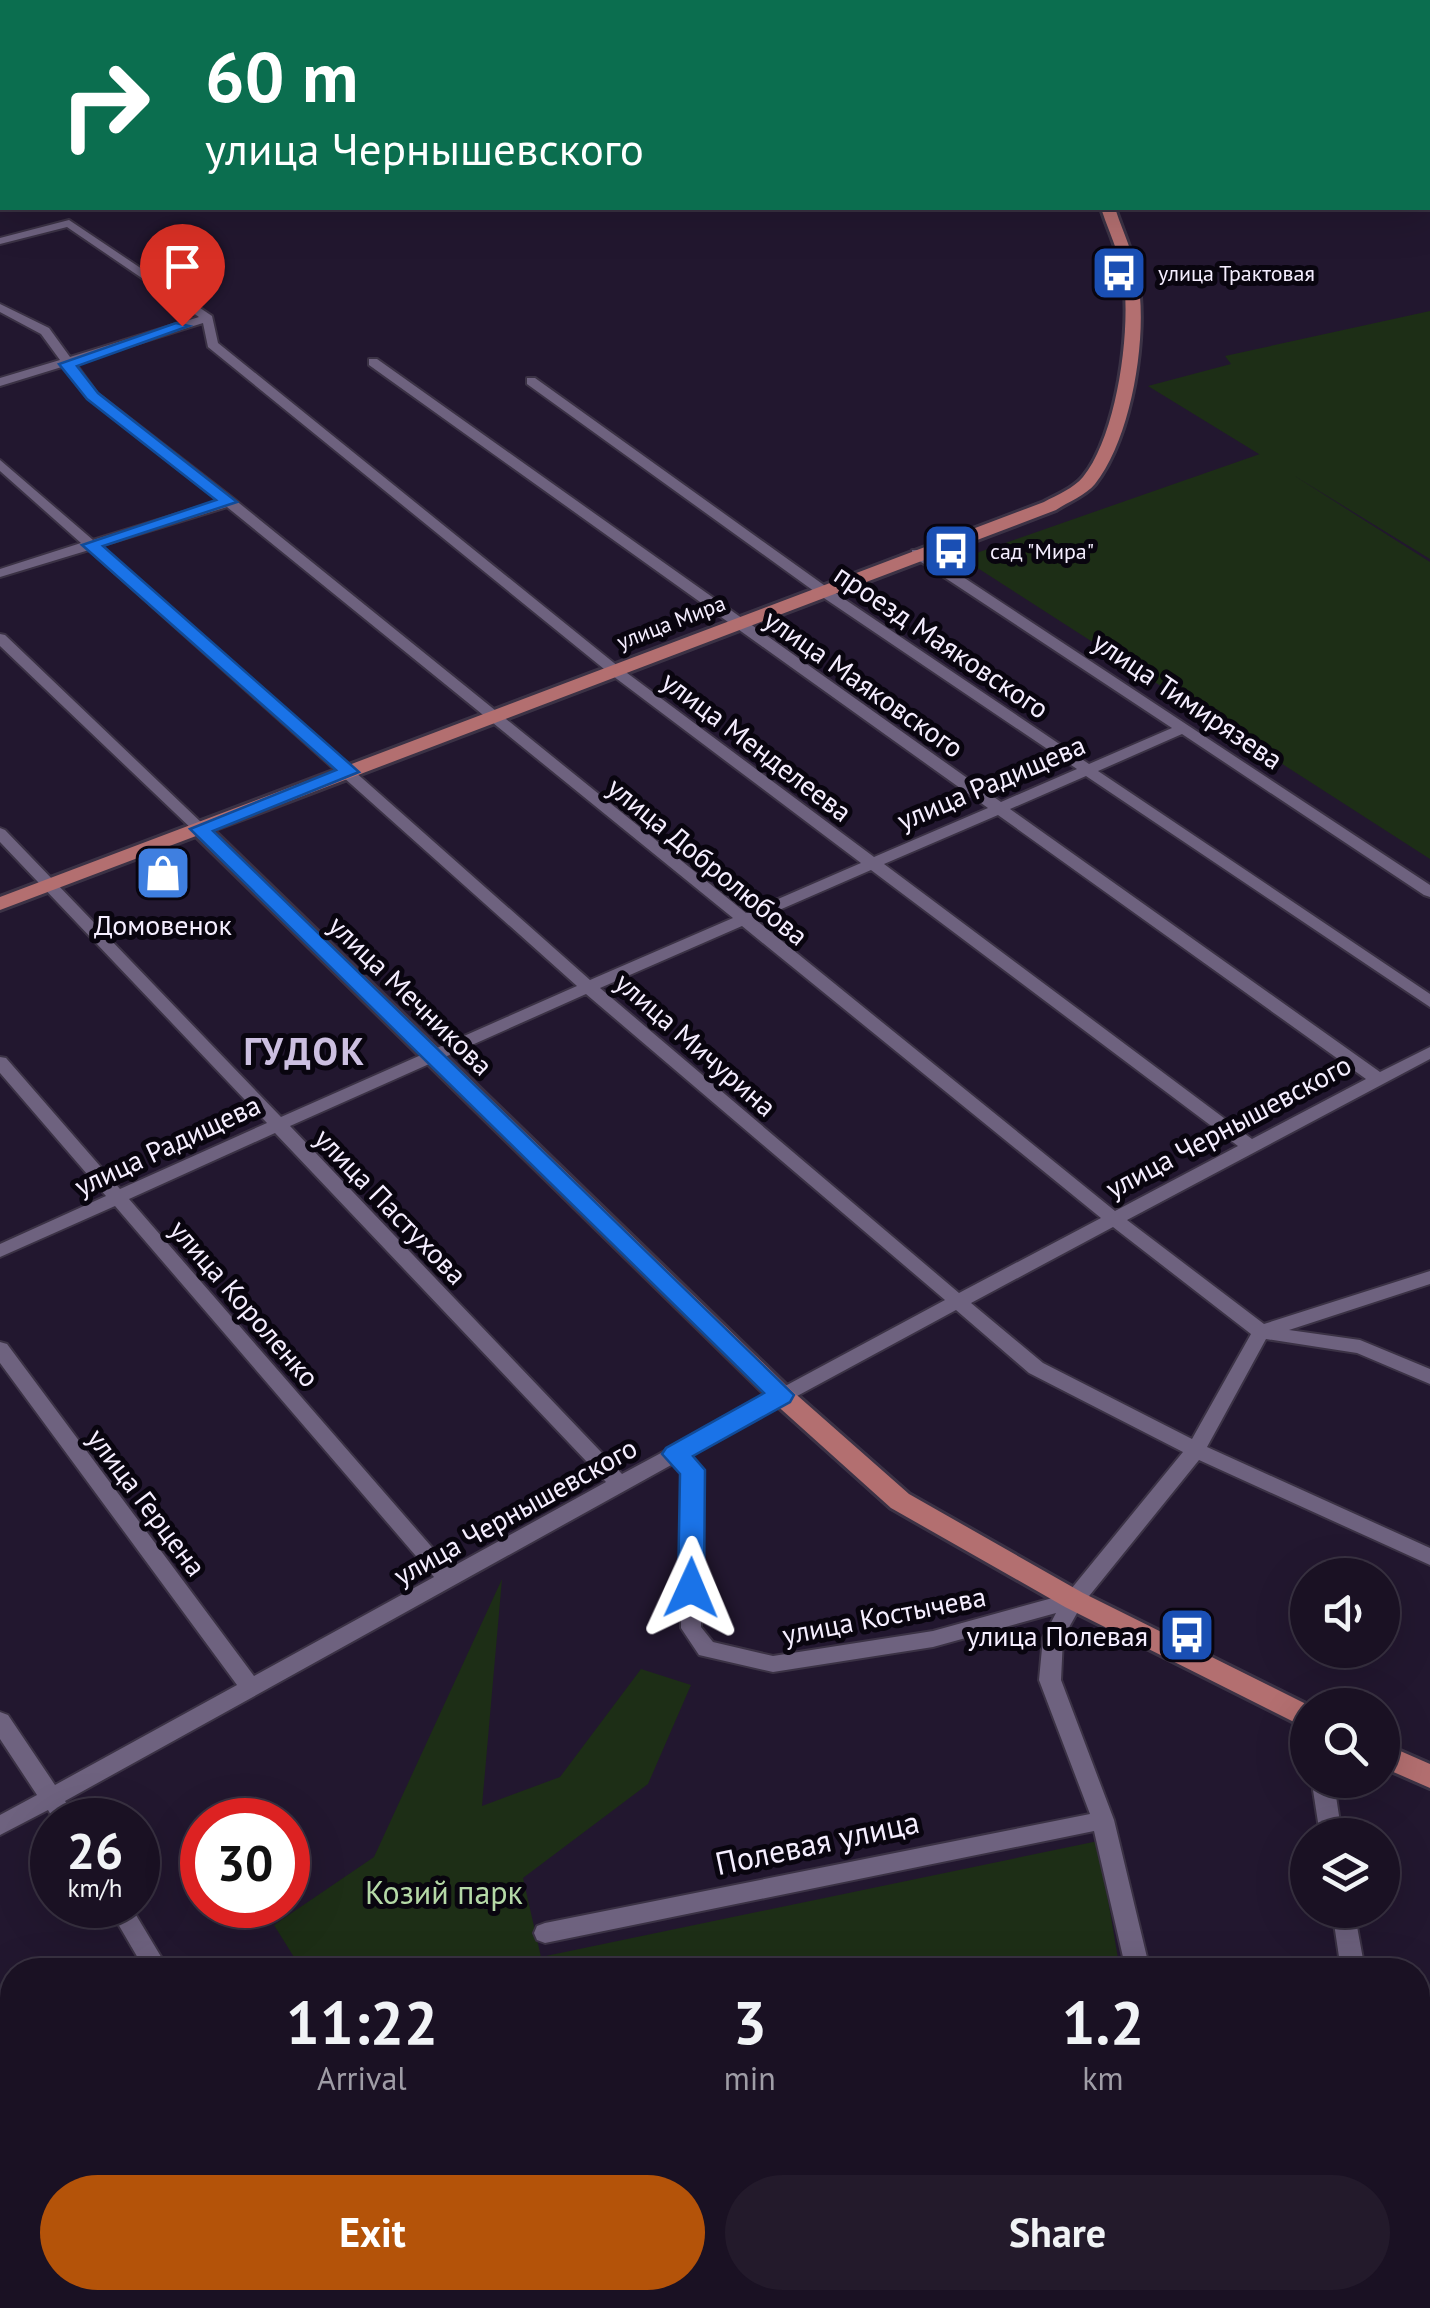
<!DOCTYPE html>
<html lang="en">
<head>
<meta charset="utf-8">
<style>
	:root { --surface:#1a1123; --page:#231a2b; --text:#f1f3f6; --muted:#9f9da6; --line:#383141; --accent:#b45309 }
	body { margin:0; font-family:"PT Sans",sans-serif; background:var(--page); color:var(--text); height:100vh; display:flex; flex-direction:column; font-size:38px; white-space:nowrap }
	* { box-sizing:border-box; margin:0 }
	p { font-size:32px; color:var(--muted) }
	.icon { flex:none; width:55px; height:55px; fill:none; stroke:currentColor; stroke-width:2; stroke-linecap:round; stroke-linejoin:round }
	.map { position:relative; flex:1; overflow:hidden }
	.panel { position:absolute; left:0px; top:1958px; width:1430px; height:352px; display:flex; flex-direction:column; background:var(--surface); border-radius:40px 40px 0 0; box-shadow:0 10px 40px #0002,0 0 0 2px var(--line) }
	.panel>* { flex:none }
	.guide { position:absolute; left:0px; top:0px; width:1430px; height:210px; box-shadow:0 10px 40px #0002,0 0 0 2px var(--line); background:#0b6e4f; color:#fff; overflow:hidden }
	.tools { position:absolute; left:1290px; top:1558px; display:grid; gap:20px }
	.tools a { display:grid; place-items:center; width:110px; height:110px; border-radius:50%; background:var(--surface); box-shadow:0 10px 40px #0002,0 0 0 2px var(--line); font-size:50px }
	.speed { position:absolute; left:30px; top:1798px; display:flex; gap:20px; font-size:50px; font-weight:700; text-align:center }
	.speed>* { display:grid; place-content:center; width:130px; height:130px; border-radius:50%; background:var(--surface); box-shadow:0 10px 40px #0002,0 0 0 2px var(--line); line-height:1 }
	.speed small { font-size:25px; font-weight:400 }
	.speed .limit { border:15px solid #d22; background:#fff; color:#111 }
	.pin { position:absolute; display:grid; place-items:center; width:85px; height:85px; color:#fff; margin:-102px -42px; border-radius:50% 50% 50% 0; rotate:-45deg; box-shadow:0 0 10px #0007 }
	.pin .icon { rotate:45deg }
	.me { position:absolute; width:110px; margin:-55px; rotate:1deg; stroke-linejoin:round; filter:drop-shadow(0 0 8px #0008) }
	.turn { display:flex; align-items:center; gap:35px; height:210px; padding:0 40px; font-size:45px }
	.turn .icon { width:130px; height:130px; stroke-width:2.5 }
	.turn b { display:block; font-size:70px; line-height:85px }
	.eta { display:flex; justify-content:space-evenly; align-items:center; height:170px; text-align:center }
	.eta b { font-size:60px; font-weight:700; line-height:70px }
	.cta { display:flex; gap:20px; margin-top:auto; padding:20px 40px }
	.cta a { flex:1; height:115px; border-radius:60px; background:var(--accent); color:#fff; font-size:40px; font-weight:700; line-height:115px; text-align:center }
	.cta a+a { background:var(--page); color:var(--text) }
	.map>svg:first-child { display:block }
	.green { fill:#1d2e16 }
	.lines { fill:none; stroke-linecap:round; stroke-linejoin:round }
	.minor-casing { stroke:#3b3245; stroke-width:4 }
	.major-casing { stroke:#3b3245; stroke-width:6 }
	.minor { fill:#6e627f; fill-rule:evenodd }
	.major { fill:#b36f70; fill-rule:evenodd }
	.route { fill:#1a73e8; stroke:#114b97; stroke-width:2.5 }
	.labels { text-anchor:middle; dominant-baseline:central; stroke-width:10; stroke-linejoin:round; paint-order:stroke }
	.far-poi-label { font-size:22px; fill:#f5eeff; stroke:#09050f; text-anchor:start }
	.far-street-label { font-size:22px; fill:#f5eeff; stroke:#09050f }
	.street-label { font-size:28px; fill:#f5eeff; stroke:#09050f }
	.poi-label { font-size:28px; fill:#f5eeff; stroke:#09050f }
	.near-street-label { font-size:32px; fill:#f5eeff; stroke:#09050f }
	.near-park-label { font-size:32px; fill:#b5d9a7; stroke:#09050f }
	.district-label { font-size:38px; font-weight:bold; letter-spacing:2.5px; fill:#ccbfe0; stroke:#09050f }
</style>
</head>
<body>
<div class="map">
<svg width="1430" height="2308" viewBox="0 0 1430 2308">
	<rect width="100%" height="100%" fill="#22172f"/>
	<path class="green" d="M1430,311v248l-282,-173 83,-22 -6,-8z
		M1260,454l170,108v297l-468,-301z
		M502,1579l-20,227 78,-29 81,-108 50,16 -43,99 -125,94 18,79 557,-116 22,129h-818l-28,-45 100,-68z
		M547,2298h283v10h-260l-18,-3z"/>
	<g class="lines">
		<g class="minor-casing">
			<path id="minor" d="M1414,0h12l2,2h-11z
				M0,51l2,1v7l-2,-1z
				M1428,195h2v9h-2z
				M69,220l143,96 6,27 401,324 255,190 114,-49 -619,-443v-6h8l624,443 76,-33 -259,-175 -291,-210v-6h8l293,210 261,176 83,-36 -260,-172v-6h10l508,335v12l-6,-2 -242,-161 -84,37 332,223v13l-344,-231 -76,33 370,263 50,-25v12l-303,161 137,104 166,-53v13l-141,46 71,10 70,29v15l-73,-31 -91,-14 -59,108 223,101v17l-231,-105 -118,146 -18,32 -2,42 53,140 36,150h-24l-32,-139 -549,112 -8,-3 -3,-7 3,-7 8,-3 545,-109 -51,-134 4,-42 13,-25 -123,34 -160,25 -74,-17 -18,-27 1,-156 -9,-8 -608,337 12,19h-23l-6,-10 -48,25v-20l37,-20 -37,-56v-27l8,3 47,70 182,-100 -237,-322v-21l7,2 247,332 180,-99 -319,-371 -115,51v-13l106,-48 -106,-123v-16l6,1 114,131 147,-66 -267,-281v-14l5,2 276,287 296,-131 -488,-436 -89,27v-8l81,-26 -81,-72v-11l93,80 126,-39 -130,-102 -24,-33 -65,20v-8l60,-18 -19,-26 -41,-22v-8l49,24 21,29 129,-40 -132,-90 -67,17v-6zM203,323l5,24 401,326 252,190 -115,50 -512,-414 -137,-106 -22,-30zM227,507l506,411 -143,62 -490,-434zM998,815l368,264 -114,60 -368,-275zM871,870l367,276 -123,65 -359,-291zM742,926l359,292 -142,75 -359,-305zM586,994l359,306 -323,174 -332,-348zM275,1133l331,349 -156,86 -321,-369zM1113,1227l138,107 -59,105 -149,-76 -72,-60zM956,1310l73,63 154,79 -116,142 -134,37 -160,25 -60,-14 -12,-15 1,-157 -14,-15z
				M0,634l5,1 200,191 3,3 -3,3h-10l-195,-186z
				M1317,1780h22l-4,10 7,45h-22l-7,-45z
				M107,1905h23l39,65h-24z
				M1332,1910h22l11,60h-24z
				M1418,2293l3,15h-26v-10h23z
				M343,2298h28l5,10h-28z"/>
		</g>
		<g class="major-casing">
			<path id="major" d="M288,0h17l1,2h-16z
				M1101,208h14c7,22 18,44 22,67 12,57 -5,163 -42,209 -9,11 -27,18 -39,26l-843,320 577,559 119,105 174,99 225,112v24l-243,-122 -174,-99 -119,-107 -576,-565 -196,74v-13l1044,-395c13,-7 30,-14 39,-25 34,-41 49,-150 40,-202 -4,-23 -15,-45 -22,-67z
				M1382,1743l48,21v24l-48,-21z"/>
		</g>
		<use href="#minor" class="minor"/>
		<use href="#major" class="major"/>
	</g>
	<path class="route" d="M176,323l13,3 -112,40 21,27 139,109 -134,44 256,226 -146,59 581,564 -4,7 -97,54 12,14 -1,118 -4,7 -9,3 -9,-3 -4,-7 2,-114 -18,-20 4,-6 98,-55 -574,-564 146,-59 -254,-225 134,-45 -129,-101 -28,-35z"/>
	<defs>
		<g id="bus-square" transform="scale(2.875)"><rect x="-9" y="-9" width="18" height="18" rx="4" fill="#1a4fb4" stroke="#09050f"/><path d="M-5-6H5V4H4V6H2V4H-2V6H-4V4H-5ZM-3.5-4V0h7V-4ZM-3.5 1.2v1.5H-2V1.2ZM2 1.2v1.5H3.5V1.2Z" fill="#fff"/></g>
		<g id="shop-square" transform="scale(2.875)"><rect x="-9" y="-9" width="18" height="18" rx="4" fill="#3f7fe0" stroke="#09050f"/><path d="M-5-2.5h2.3a2.7 3.5 0 0 1 5.4 0H5L5.5 6h-11ZM-1.5-2.5h3a1.5 2.3 0 0 0-3 0Z" fill="#fff"/></g>
	</defs>
	<g fill-rule="evenodd">
		<use href="#bus-square" x="1119" y="273"/>
		<use href="#bus-square" x="951" y="551"/>
		<use href="#shop-square" x="163" y="873"/>
		<use href="#bus-square" x="1187" y="1635"/>
	</g>
	<g class="labels">
		<g class="far-poi-label">
			<text x="1158" y="273">улица Трактовая</text>
			<text x="990" y="551">сад "Мира"</text>
		</g>
		<g class="far-street-label">
			<text transform="translate(671 622) rotate(-21)">улица Мира</text>
		</g>
		<g class="street-label">
			<text transform="translate(942 641) rotate(34)">проезд Маяковского</text>
			<text transform="translate(864 683) rotate(35)">улица Маяковского</text>
			<text transform="translate(1188 700) rotate(34)">улица Тимирязева</text>
			<text transform="translate(757 746) rotate(37)">улица Менделеева</text>
			<text transform="translate(991 782) rotate(-23)">улица Радищева</text>
			<text transform="translate(708 861) rotate(39)">улица Добролюбова</text>
			<text transform="translate(411 995) rotate(44)">улица Мечникова</text>
			<text transform="translate(696 1044) rotate(41)">улица Мичурина</text>
			<text transform="translate(1228 1126) rotate(-28)">улица Чернышевского</text>
			<text transform="translate(167 1145) rotate(-25)">улица Радищева</text>
			<text transform="translate(391 1206) rotate(46)">улица Пастухова</text>
			<text transform="translate(245 1303) rotate(49)">улица Короленко</text>
			<text transform="translate(147 1502) rotate(53)">улица Герцена</text>
			<text transform="translate(515 1511) rotate(-29)">улица Чернышевского</text>
			<text transform="translate(884 1615) rotate(-11)">улица Костычева</text>
		</g>
		<g class="poi-label">
			<text x="163" y="924">Домовенок</text>
			<text x="1148" y="1635" text-anchor="end">улица Полевая</text>
		</g>
		<g class="near-street-label">
			<text transform="translate(817 1842) rotate(-12)">Полевая улица</text>
		</g>
		<g class="near-park-label">
			<text x="444" y="1892">Козий парк</text>
		</g>
		<g class="district-label">
			<text x="305" y="1050">ГУДОК</text>
		</g>
	</g>
</svg>
<div class="tools">
<a><svg class="icon" aria-label="sound" viewBox="0 0 24 24"><path d="M4 9h4l5-4v14l-5-4H4zM17 9q2 3 0 6"/></svg></a>
<a><svg class="icon" aria-label="search" viewBox="0 0 24 24"><circle cx="10" cy="10" r="6"/><path d="M15 15l6 6"/></svg></a>
<a><svg class="icon" aria-label="layers" viewBox="0 0 24 24"><path d="M12 4l9 5-9 5-9-5zM3 14l9 5 9-5"/></svg></a>
</div>
<div class="speed"><div>26<small>km/h</small></div><div class="limit">30</div></div>
<div class="pin" style="left:182px;top:326px;background:#d93025"><svg class="icon" aria-label="arrive" viewBox="0 0 24 24"><path d="M6 21V4h12l-3 4 3 4H6"/></svg></div>
<svg class="me" style="left:691px;top:1588px" viewBox="-20 -20 40 40"><path d="M0-17L14 15 0 8-14 15z" fill="#1a73e8" stroke="#fff" stroke-width="4"/></svg>
<div class="guide">
<div class="turn"><svg class="icon" aria-label="right" viewBox="0 0 24 24"><path d="M7 20v-9h11M14 6l5 5-5 5"/></svg><div><b>60 m</b>улица Чернышевского</div></div>
</div>
<section class="panel">
<div class="eta">
<div><b>11:22</b><p>Arrival</p></div>
<div><b>3</b><p>min</p></div>
<div><b>1.2</b><p>km</p></div>
</div>
<div class="cta"><a>Exit</a><a>Share</a></div>
</section>
</div>
</body>
</html>
